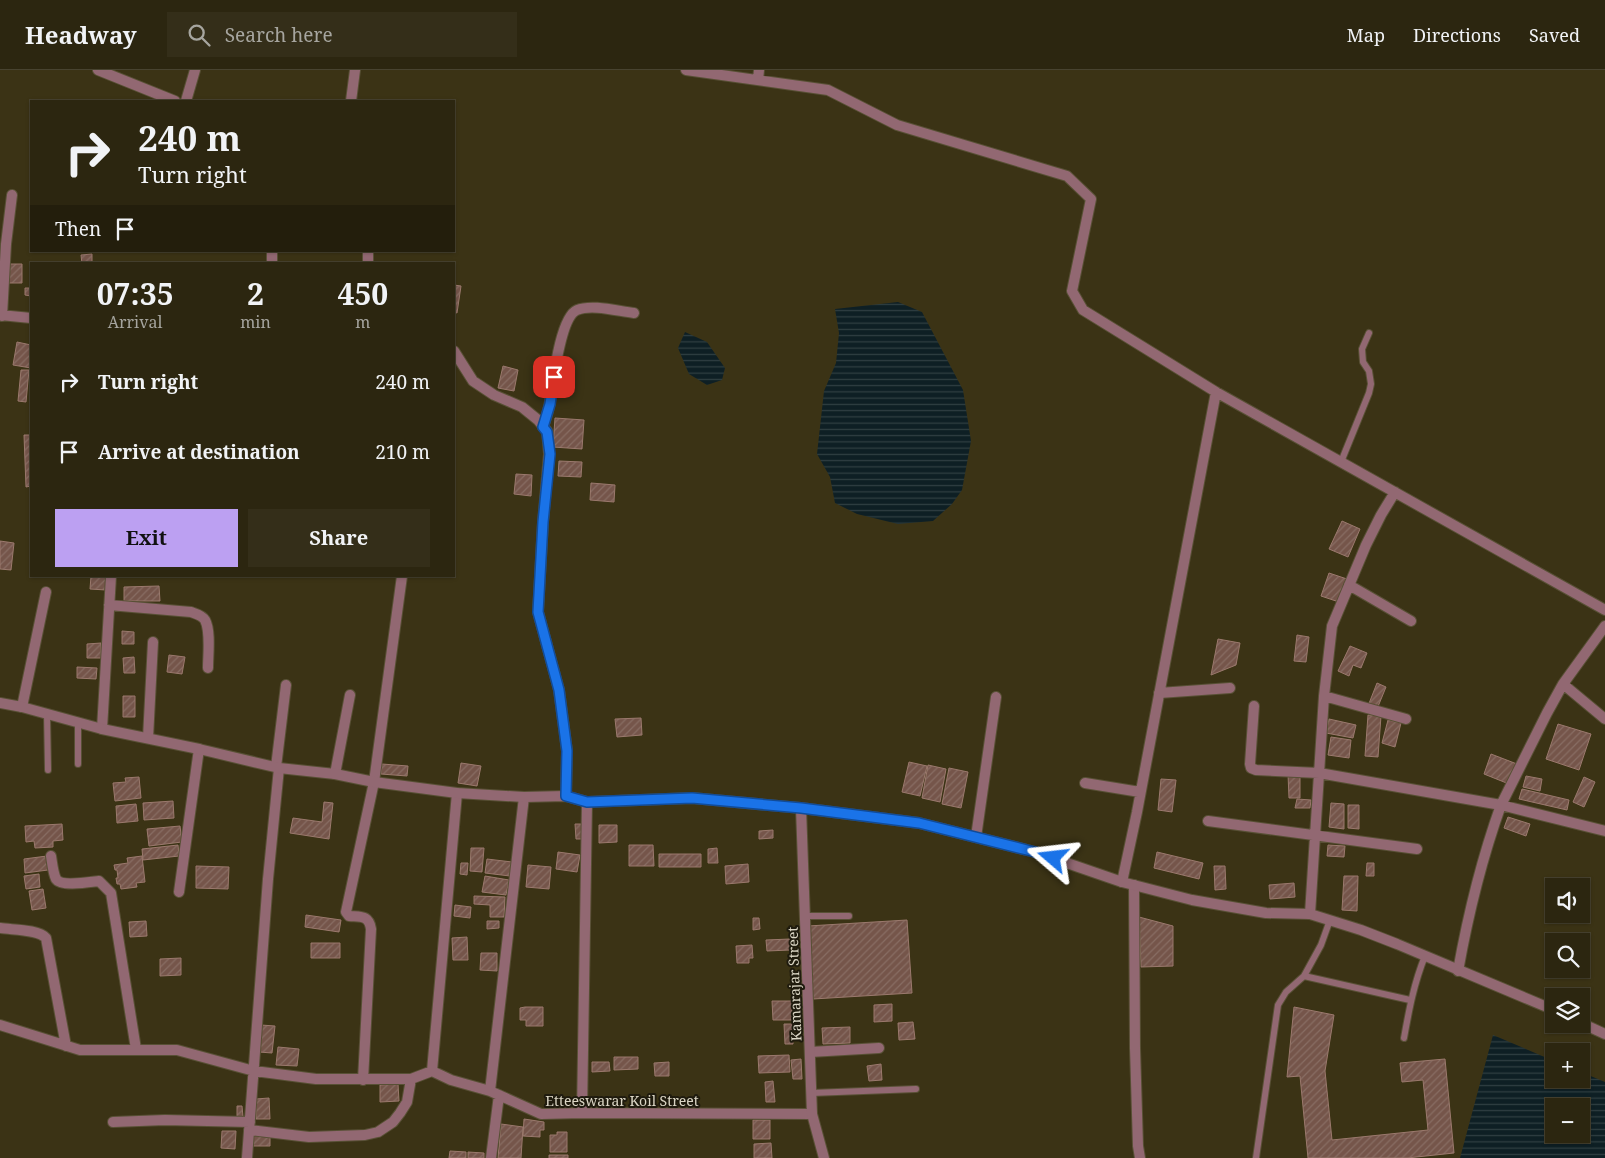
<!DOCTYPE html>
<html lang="en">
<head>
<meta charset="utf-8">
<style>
	:root { --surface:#2c2610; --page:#342e19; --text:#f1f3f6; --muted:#a6a59f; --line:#484330; --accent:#bca0f2 }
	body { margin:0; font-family:"Noto Serif",serif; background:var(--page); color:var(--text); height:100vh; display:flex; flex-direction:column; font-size:19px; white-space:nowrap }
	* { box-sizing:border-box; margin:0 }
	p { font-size:16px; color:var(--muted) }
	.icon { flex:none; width:28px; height:28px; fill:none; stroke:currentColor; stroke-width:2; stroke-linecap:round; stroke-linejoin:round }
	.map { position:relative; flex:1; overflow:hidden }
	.side { position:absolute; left:30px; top:192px; width:425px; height:315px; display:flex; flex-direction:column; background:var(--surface); border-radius:0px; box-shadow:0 1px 4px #0004,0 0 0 1px var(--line) }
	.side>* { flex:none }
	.top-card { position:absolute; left:30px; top:30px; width:425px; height:152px; border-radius:0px; box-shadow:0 1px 4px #0004,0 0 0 1px var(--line); background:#2c2610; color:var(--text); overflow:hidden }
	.fabs { position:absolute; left:1545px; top:808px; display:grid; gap:10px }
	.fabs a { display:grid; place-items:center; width:45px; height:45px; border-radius:0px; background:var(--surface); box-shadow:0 1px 4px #0004,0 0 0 1px var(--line); font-size:25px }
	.pin { position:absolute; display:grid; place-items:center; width:42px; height:42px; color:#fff; margin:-21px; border-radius:10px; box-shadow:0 2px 8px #0006 }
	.me { position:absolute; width:55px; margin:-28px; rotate:287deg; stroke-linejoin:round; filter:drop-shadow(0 0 4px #0008) }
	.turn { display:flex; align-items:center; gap:18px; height:105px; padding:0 25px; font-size:22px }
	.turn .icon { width:65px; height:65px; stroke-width:2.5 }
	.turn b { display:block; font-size:35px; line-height:42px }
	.then { display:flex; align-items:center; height:48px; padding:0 25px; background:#0003; gap:10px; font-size:19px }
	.eta { display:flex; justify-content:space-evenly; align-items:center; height:85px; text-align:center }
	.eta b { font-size:30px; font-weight:700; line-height:35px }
	.cta { display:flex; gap:10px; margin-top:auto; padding:10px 25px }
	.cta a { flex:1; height:58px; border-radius:0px; background:var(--accent); color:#111; font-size:20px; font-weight:700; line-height:58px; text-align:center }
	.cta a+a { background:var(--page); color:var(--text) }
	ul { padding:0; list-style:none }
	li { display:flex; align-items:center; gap:15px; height:70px; padding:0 25px }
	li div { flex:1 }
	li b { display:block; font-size:19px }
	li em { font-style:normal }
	header { display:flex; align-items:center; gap:30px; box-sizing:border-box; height:70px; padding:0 25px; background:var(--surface); border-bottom:1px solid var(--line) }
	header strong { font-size:24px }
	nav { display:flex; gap:28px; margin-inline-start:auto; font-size:18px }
	.search { width:350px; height:45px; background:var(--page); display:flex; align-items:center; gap:12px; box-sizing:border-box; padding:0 18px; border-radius:0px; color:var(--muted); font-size:19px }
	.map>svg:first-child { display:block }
	.water { fill:url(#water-rules); fill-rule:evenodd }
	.building { fill:url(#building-hatch); stroke:#9b796d }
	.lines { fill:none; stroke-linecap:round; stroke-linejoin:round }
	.service-casing { stroke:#585035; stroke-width:8 }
	.minor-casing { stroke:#585035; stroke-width:12 }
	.tertiary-casing { stroke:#585035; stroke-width:12 }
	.service { stroke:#926872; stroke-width:6 }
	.minor { stroke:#926872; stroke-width:10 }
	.tertiary { stroke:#926872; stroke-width:10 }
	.route-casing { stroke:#114b97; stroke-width:12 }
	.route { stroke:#1a73e8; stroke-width:9 }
	.labels { text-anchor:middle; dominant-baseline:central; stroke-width:4; stroke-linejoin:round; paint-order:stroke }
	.street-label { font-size:14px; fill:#dbd6c5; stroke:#1f1b0e }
</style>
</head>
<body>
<header>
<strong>Headway</strong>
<div class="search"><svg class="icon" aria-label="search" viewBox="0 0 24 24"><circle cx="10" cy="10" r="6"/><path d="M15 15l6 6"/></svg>Search here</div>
<nav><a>Map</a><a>Directions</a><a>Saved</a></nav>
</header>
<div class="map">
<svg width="1605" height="1088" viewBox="0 0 1605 1088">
	<defs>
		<pattern id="water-rules" width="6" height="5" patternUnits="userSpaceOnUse" patternTransform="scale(1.25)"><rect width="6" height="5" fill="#0e1f24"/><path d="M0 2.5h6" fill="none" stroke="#303f42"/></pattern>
		<pattern id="building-hatch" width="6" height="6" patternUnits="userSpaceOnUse" patternTransform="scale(1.25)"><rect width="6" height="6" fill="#75554a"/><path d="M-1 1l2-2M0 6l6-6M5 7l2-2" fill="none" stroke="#886d63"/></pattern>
	</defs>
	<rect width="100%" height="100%" fill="#3b3315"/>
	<path class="water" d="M898,232l24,10 41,78 8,51 -9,49 -10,14 -19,17 -35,3 -41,-10 -22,-11 -5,-26 -13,-23 7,-63 12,-28 3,-30 -4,-24z
		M685,262l22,10 18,26 -3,12 -15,5 -18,-11 -11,-26z
		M1493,965l61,26v18h27v-7l24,10v76h-145zM1554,1036h27v28h-27z"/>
	<path class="building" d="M92,184v10h-10l-1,-9z
		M6,194h16v19h-16z
		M454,215l7,1 -4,27 -3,-1z
		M25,218h6v8l-6,-1z
		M17,272l14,3v23l-18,-3z
		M503,296l15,4 -4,21 -16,-3z
		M21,300h8l-3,32 -8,-1z
		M555,348l29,2 -2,29 -29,-2z
		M24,365h7v51l-5,1z
		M559,391l23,1 -1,15 -23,-1z
		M516,404l16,1 -1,21 -17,-2z
		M591,413l24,2 -1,17 -24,-2z
		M1342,451l18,8 -12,28 -19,-8z
		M0,471l14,2 -3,27 -11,-1z
		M1329,503l18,6 -8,23 -18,-6z
		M91,506h15v14l-16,-1z
		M159,516l1,15h-36v-14z
		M122,561l12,1v12h-12z
		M1297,565l12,2 -3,25 -12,-1z
		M1218,569l22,4 -4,22 -25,10z
		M101,573v15h-14v-14z
		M1350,576l17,7 -6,15 -8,-3 -4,11 -11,-5z
		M169,585l16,2 -3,17 -15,-2z
		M134,587l1,16h-11l-1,-15z
		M77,597l20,1 -1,11 -19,-1z
		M1377,613l9,4 -9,22 -9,-3z
		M123,626h12v21h-12z
		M1368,645l13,1 -3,41 -13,-1z
		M641,648l1,17 -25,2 -2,-18z
		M1329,649l27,6 -3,13 -27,-5z
		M1388,650l13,3 -6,24 -13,-4z
		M1558,654l33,10 -12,36 -33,-11z
		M1331,667l20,3 -2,18 -21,-3z
		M1491,684l26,10 -8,20 -25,-10z
		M909,692l18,4 -7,30 -18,-4z
		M461,693l20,3 -4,20 -19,-3z
		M382,694l26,2 -1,10 -26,-2z
		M928,695l18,4 -6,33 -18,-4z
		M949,698l19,4 -7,36 -19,-4z
		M1288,704h12v24h-11z
		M1526,706l16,3 -2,12 -17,-4z
		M139,707l2,21 -26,3 -2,-18 13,-1 -1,-4z
		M1584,707l11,5 -11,25 -11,-5z
		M1161,709l15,1 -4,32 -14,-2z
		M1522,719l47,11 -2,10 -48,-11z
		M1297,729l14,1 -1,8h-15z
		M173,731l1,17 -30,2 -1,-17z
		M324,732l9,1 -4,36 -39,-6 3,-15 29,4z
		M1331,733l13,1v25l-15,-2z
		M136,734l2,17 -21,2 -1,-17z
		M1348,735h11v24l-11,-1z
		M1508,747l22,7 -4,12 -22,-8z
		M62,754l1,16 -10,1v6l-18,1 -1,-7 -8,1 -1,-16z
		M575,754h9v15h-8z
		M599,755h18v17l-18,1z
		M180,756l2,16 -33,4 -2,-17z
		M773,760v8l-14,1v-8z
		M178,775l1,11 -36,4 -1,-11z
		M629,775h24l1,21h-25z
		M1328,775l17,1 -1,11 -17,-1z
		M471,778h13l-2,24 -12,-1z
		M717,778l1,15h-10v-14z
		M558,782l22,3 -3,17 -21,-3z
		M1157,782l46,11 -4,16 -45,-11z
		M659,784h42v13h-42z
		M47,786l1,14 -23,3 -1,-14z
		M142,786l3,26 -9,1 1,4 -16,2 -1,-5h-3l-1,-6h2l-1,-8h-2l-1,-5 14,-2 -1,-5z
		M487,789l25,3 -2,14 -25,-3z
		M461,793h7l-1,12 -7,-1z
		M1367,793h7v13h-8z
		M748,794l1,18 -23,2 -1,-18z
		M528,795l23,2 -2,22 -23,-2z
		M196,796l33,1 -1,22 -32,-1z
		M1214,796h11l1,23 -11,1z
		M39,804l1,13 -14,2 -2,-13z
		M485,806l24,4 -3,15 -24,-3z
		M1344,806h14l-1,35 -15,-1z
		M1294,813l1,14 -25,2 -1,-14z
		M43,819l3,19 -14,2 -3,-19z
		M474,826l31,1 -1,20h-14v-12l-16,-1z
		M455,835l16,2 -1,11 -16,-2z
		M306,845l35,5 -2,12 -34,-5z
		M1139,847l34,9v40l-32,1z
		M753,848h6l1,11 -7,1z
		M907,850l5,73 -99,6 -5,-73z
		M146,851l1,15 -17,1 -1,-15z
		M487,851h12v7l-12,1z
		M467,867l1,23h-15l-1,-22z
		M790,869v11l-23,1 -1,-11z
		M311,873h29v15h-29z
		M752,875l1,13h-4v5h-12l-1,-17z
		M481,883h16v18l-17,-1z
		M181,888v17l-21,1v-17z
		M772,931h20v19h-19z
		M892,934v17l-18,1v-17z
		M525,937h18v19h-17v-6h-6v-12z
		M1294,937l40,8 -9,56 7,69 96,-10 -5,-50 -21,2 -2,-19 45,-4 9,94 -47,5h-99l-8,-82 -13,1z
		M913,952l2,17 -16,1 -1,-17z
		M784,954h8l1,20h-8z
		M261,955l14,1 -3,27 -13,-1z
		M850,957v16l-27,1 -1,-16z
		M278,977l21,2 -2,17 -21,-1z
		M789,985l1,17 -31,1 -1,-17z
		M614,987h24v12l-24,1z
		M801,989l1,20h-9l-2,-19z
		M592,992h17l1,9 -18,1z
		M669,992v14h-14l-1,-13z
		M881,994l1,16 -13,1 -2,-15z
		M773,1011l2,21h-9l-1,-20z
		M398,1014l1,17 -19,1v-17z
		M269,1028l1,21h-14v-20z
		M237,1036h5l1,11h-6z
		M524,1049l20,3v8h-4v7l-17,-1z
		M753,1050h17v19h-17z
		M501,1054l22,3 -2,31h-23z
		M222,1061h14l-1,18 -14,-1z
		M557,1062h10v20h-17v-17h7z
		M254,1063l16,1v12h-17z
		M771,1073l1,15h-18v-14z
		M450,1081l16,1v6h-17z
		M468,1082l16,1v5h-16z
		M549,1085h19v3h-19z"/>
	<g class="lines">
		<g class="service-casing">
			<path id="service" d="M1341,392l28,-69 2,-9 -2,-13 -6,-9 -1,-13 7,-16
				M47,644l1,56
				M78,652v42
				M805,846h44
				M1304,906l106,24
				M1404,968c5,-28 10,-55 21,-82
				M811,1023l105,-4
				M1256,1088l22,-153 8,-13 18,-16 17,-31 9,-25"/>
		</g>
		<g class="minor-casing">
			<path id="minor" d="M98,0l77,31
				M686,0l142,20 69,35 170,51 24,23 -19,92 11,19 133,82 389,218
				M758,10l1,-10
				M186,31l9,-31
				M351,31l4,-31
				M272,181v13
				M368,194v-13
				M0,245l31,3
				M2,246l4,-72 6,-49
				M454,281l19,30 21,14 28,12 16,13 9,11 2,23 -6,68 -5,90 21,78 8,61 -1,45
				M543,357c3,-9 6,-17 7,-26 3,-18 10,-84 27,-91 15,-6 40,1 57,3
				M1349,515l62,36
				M109,535l82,7c5,2 11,3 14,8 6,11 3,35 3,48
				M1605,556l-42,58 42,35
				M1159,623l71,-5
				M1324,626l82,23
				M1254,636l-4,58 1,4 5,2 63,3 182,32 46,-92 16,-29
				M22,637l24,-115
				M102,659l9,-153
				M148,668l5,-96
				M276,697l10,-82
				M335,704l15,-79
				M1085,713l55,9
				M1208,751l209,28
				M976,767l20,-140
				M51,786c1,6 2,17 5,23 5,8 34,3 43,2l12,12 25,156
				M1122,812l15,-70 79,-420
				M1134,815l1,163 3,98 2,12
				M179,822l20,-143
				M1310,844l14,-218 8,-70 34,-81 15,-30 14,-23
				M0,858c12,2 38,1 46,10l20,108
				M1458,901c10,-56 24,-113 43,-166l104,26
				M0,955l80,25h97l77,21 62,8h95l21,-8 19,9 39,11 51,23 41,-1 230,1
				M810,982l69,-4
				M432,1001l25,-278
				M363,1010l8,-151c-2,-14 -10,-12 -22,-13l-3,-4 28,-130 28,-206
				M490,1021l34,-294
				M582,1043l5,-311
				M113,1052l52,-2 85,2
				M249,1060l60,7 56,-2 13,-3 15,-10 7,-9 7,-11 4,-23
				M247,1088l21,-279 11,-111
				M491,1088l8,-63"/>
		</g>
		<g class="tertiary-casing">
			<path id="tertiary" d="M0,633l22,4 80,22 97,20 80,19 56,6 39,8 83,11 67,4 42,-1 21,6 105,-4 109,10 118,15 116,29 87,30 70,18 74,13 44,1 51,16 36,14 157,66
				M801,738l11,306 12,44
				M1581,953l24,11"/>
		</g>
		<use href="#service" class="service"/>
		<use href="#minor" class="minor"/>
		<use href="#tertiary" class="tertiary"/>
	</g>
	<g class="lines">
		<g class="route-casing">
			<path id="route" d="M554,307l-4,27 -7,23 4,5 3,22 -7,68 -5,90 21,78 8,61 -1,45 21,6 105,-4 109,10 118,15 116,29 18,6"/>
		</g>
		<use href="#route" class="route"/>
	</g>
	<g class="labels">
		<g class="street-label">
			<text transform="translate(794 914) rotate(-92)">Kamarajar Street</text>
			<text x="622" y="1030">Etteeswarar Koil Street</text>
		</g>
	</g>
</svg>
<div class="fabs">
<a><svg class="icon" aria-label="sound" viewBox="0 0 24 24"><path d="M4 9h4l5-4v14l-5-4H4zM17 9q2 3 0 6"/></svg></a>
<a><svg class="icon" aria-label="search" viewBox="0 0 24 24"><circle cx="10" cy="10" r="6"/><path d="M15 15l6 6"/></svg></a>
<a><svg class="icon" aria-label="layers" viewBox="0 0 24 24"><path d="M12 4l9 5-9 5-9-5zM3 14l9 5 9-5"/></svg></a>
<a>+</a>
<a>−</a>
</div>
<div class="pin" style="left:554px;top:307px;background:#d93025"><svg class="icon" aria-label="arrive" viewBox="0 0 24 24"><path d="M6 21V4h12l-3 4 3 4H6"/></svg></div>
<svg class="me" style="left:1053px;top:788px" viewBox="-20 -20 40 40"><path d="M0-17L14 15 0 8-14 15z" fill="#1a73e8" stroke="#fff" stroke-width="4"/></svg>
<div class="top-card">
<div class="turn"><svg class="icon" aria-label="right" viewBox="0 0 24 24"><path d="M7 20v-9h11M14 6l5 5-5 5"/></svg><div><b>240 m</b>Turn right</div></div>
<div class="then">Then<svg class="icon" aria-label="arrive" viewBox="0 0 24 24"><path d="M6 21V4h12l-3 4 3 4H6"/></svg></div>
</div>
<section class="side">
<div class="eta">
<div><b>07:35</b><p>Arrival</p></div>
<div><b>2</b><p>min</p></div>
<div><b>450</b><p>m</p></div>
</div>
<ul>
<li><svg class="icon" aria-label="right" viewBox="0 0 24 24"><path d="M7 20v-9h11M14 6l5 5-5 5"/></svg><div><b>Turn right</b></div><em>240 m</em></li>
<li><svg class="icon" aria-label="arrive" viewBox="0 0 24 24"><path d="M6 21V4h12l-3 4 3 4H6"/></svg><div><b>Arrive at destination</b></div><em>210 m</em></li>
</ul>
<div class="cta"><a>Exit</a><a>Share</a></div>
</section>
</div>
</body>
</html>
